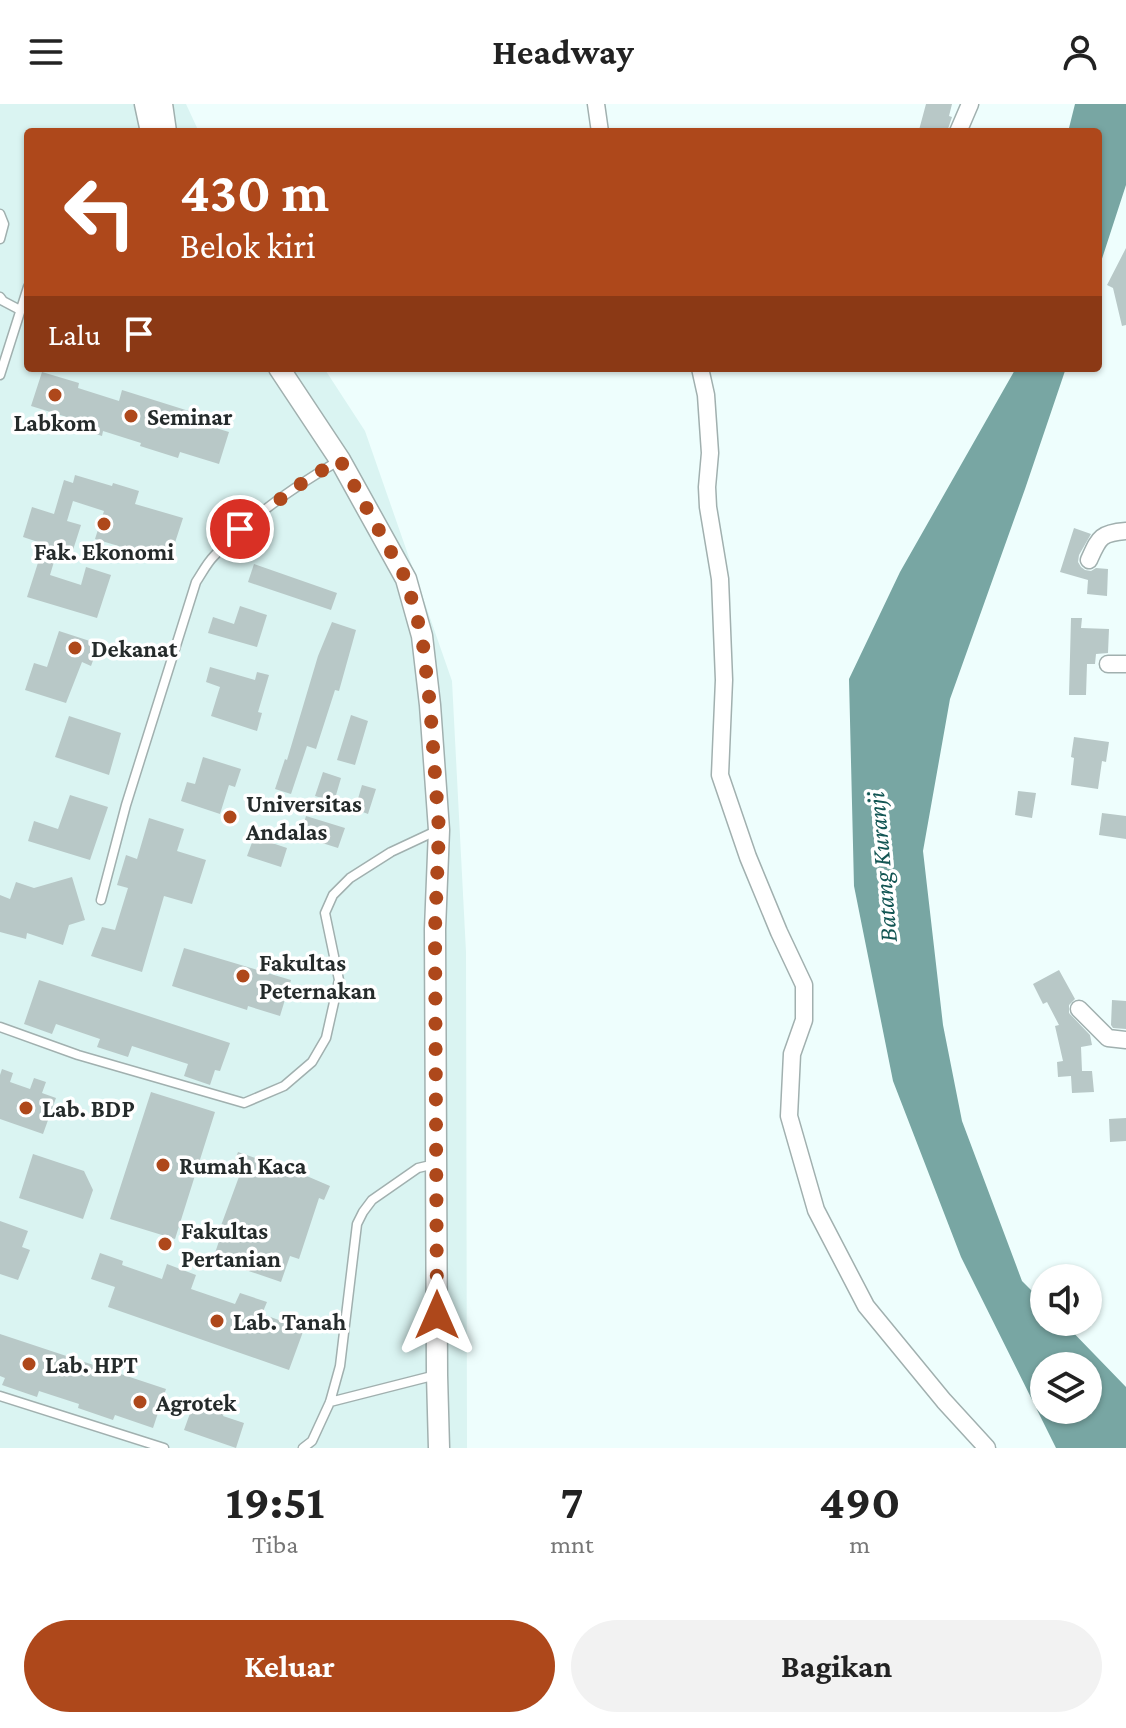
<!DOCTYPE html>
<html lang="id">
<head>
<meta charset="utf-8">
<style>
	:root { --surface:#fff; --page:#f2f2f2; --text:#222; --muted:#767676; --accent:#ae481b }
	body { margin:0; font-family:"Crimson Pro",serif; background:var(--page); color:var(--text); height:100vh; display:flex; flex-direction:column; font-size:30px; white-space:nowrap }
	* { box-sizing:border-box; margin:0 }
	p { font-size:26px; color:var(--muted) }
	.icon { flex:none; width:44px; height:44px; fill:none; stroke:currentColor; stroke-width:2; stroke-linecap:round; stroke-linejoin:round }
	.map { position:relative; height:1344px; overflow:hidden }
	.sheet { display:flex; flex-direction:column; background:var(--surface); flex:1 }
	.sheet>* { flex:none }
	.top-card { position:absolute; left:24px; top:24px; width:1078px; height:244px; border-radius:8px; box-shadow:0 2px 6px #0004; background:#ae481b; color:#fff; overflow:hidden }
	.tools { position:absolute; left:1030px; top:1160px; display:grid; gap:16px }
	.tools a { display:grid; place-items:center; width:72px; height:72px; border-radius:50%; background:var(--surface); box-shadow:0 2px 6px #0004; font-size:40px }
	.pin { position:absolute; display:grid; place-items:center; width:68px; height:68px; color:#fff; margin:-34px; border:4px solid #fff; border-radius:50%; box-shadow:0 2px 8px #0007 }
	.me { position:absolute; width:88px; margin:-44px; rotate:0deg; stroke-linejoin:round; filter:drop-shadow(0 0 6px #0008) }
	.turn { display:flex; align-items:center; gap:28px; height:168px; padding:0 24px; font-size:36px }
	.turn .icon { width:104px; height:104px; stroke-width:2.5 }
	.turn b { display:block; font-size:56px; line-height:68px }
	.then { display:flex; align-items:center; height:76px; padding:0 24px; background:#0003; gap:16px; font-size:30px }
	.eta { display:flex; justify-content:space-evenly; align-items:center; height:136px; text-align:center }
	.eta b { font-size:48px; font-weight:700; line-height:56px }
	.cta { display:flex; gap:16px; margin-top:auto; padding:16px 24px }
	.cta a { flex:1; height:92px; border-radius:48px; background:var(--accent); color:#fff; font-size:32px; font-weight:700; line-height:92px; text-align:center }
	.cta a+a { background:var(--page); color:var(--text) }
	header { display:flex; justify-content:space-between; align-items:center; height:104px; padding:0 24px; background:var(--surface); font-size:36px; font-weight:700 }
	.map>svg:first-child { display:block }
	.built { fill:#daf4f2 }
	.water { fill:#78a6a3; fill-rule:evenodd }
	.building { fill:#b8c8c7 }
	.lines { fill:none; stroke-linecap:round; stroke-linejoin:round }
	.service-casing { stroke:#a1b0af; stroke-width:11 }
	.minor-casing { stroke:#a1b0af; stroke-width:19 }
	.tertiary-casing { stroke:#a1b0af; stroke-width:23 }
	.service { stroke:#fff; stroke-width:8 }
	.minor { stroke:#fff; stroke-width:16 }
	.tertiary { stroke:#fff; stroke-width:20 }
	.route { stroke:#ae481b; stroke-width:14; stroke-dasharray:0 25.2 }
	.poi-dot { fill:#ae481b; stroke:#fff; stroke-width:3 }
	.labels { text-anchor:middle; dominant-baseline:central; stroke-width:7; stroke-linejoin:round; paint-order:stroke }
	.poi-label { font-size:24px; font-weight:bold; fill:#252b2b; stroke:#fff; text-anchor:start }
	.water-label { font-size:26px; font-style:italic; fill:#125553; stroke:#fff }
</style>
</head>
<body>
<header><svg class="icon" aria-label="menu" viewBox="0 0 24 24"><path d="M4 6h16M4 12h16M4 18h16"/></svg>Headway<svg class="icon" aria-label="person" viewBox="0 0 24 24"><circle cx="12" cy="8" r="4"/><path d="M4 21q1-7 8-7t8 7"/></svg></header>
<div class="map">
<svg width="1126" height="1344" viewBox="0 0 1126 1344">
	<rect width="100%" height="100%" fill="#eefefd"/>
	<path class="built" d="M0,0h186l13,28h-171v236h296l41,63 87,250 14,271 1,496h-467z"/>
	<path class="water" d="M1075,0h51v81l-28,86v-139h-30z
		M1016,264h50l-41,121 -75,210 -27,152 20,174 19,96 60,160 22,22v19h19l63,65v61h-70l-95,-191 -68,-176 -39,-195 -5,-207 51,-107zM1044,1262h44v44h-44z"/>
	<path class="building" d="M926,0h26l-3,12 3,1 -5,15 -28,-2z
		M1126,144v77l-4,1 -9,-38 -6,-3z
		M42,268l37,11 -1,5 41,13 3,-11 86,27 -2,8 23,7 -10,32 -39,-12 -2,6 -38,-12 1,-3 -38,-12 -1,5 -35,-11 3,-7 -39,-12z
		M75,371l37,11 1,-3 26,8 -4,13 48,14 -14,43 -74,-22 9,-28 -31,-10 -6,20 14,4 -8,25 -14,-5 -9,30 31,10 5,-18 25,8 -14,43 -70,-21 17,-53 -21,-7 9,-30 22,7 10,-34 9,3z
		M1074,424l17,6 -12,21 -1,7 3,5 4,3 6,1 5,-3 12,1 -1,27 -20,-2 1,-14 -28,-8z
		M254,460l83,29 -6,17 -83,-28z
		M240,502l27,9 -10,32 -49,-14 5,-16 21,7z
		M1071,514h11l-1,10 28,1 -1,24 -12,1 -1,10h-8l-1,31h-17z
		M332,518l24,8 -17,61 -4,-1 -19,59 -9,-3 -16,48 -16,-5 10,-30 2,1 31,-104z
		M59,527l40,13 -8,22 -9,-4 -16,41 -41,-13 9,-27 13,4z
		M210,563l45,13 2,-8 12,3 -11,37 4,1 -5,18 -46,-15 9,-29 -14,-5z
		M351,611l17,6 -13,44 -18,-5z
		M69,612l52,17 -12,42 -54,-18z
		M1074,633l35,5 -3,20 -4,-1 -4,28 -27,-4 3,-27 -3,-1z
		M203,653l38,12 -6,18 -6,-2 -9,29 -39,-13 6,-19 8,2z
		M323,668l18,6 -7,24 -19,-6z
		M362,681l14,4 -8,25 -13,-5z
		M1018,687l18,2 -4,25 -17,-3z
		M70,691l38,12 -18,53 -62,-19 6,-20 24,8z
		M1102,709l24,3v23l-27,-4z
		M306,712l39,12 -7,20 -38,-12z
		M149,714l35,11 -7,22 29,9 -14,44 -28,-8 -22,76 -51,-16 11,-29 13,3 13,-42 -11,-3 9,-30 11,4z
		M254,733l33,11 -6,19 -34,-11z
		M72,773l13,43 -16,5 -6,20 -36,-12 -1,6 -26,-7v-37l10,4 6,-17 18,6z
		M184,844l107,32 -11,36 -32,-10 -1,4 -75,-24z
		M1059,866l16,29 -6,6v8l21,22 2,10 -11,2 1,24h10l2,21 -22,1 -1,-17 -13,1 -1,-15 6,-1 -8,-35 4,-1 -12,-23 -4,2 -10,-20z
		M39,876l191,63 -10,28 -5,-1 -5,15 -26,-9 4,-12 -56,-18 -4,11 -31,-10 3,-8 -44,-15 -4,10 -28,-10z
		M1112,896l14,1v28l-13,-1 -2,-3z
		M2,965l11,4 -3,9 20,7 4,-11 12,4 -4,11 14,5 -13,36 -43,-15v-44z
		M151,988l64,20 -40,127 -65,-20z
		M1126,1014v23l-16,1 -1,-23z
		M238,1048l64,22 28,12 -6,14 -5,-2 -20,61 -9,-3 -9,26 -68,-23 9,-27 -3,-1 21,-57 -9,-3z
		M33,1050l51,17 9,19 -10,29 -64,-21z
		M0,1117l28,10 -6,16 8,3 -12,30 -18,-6z
		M100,1149l23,8 -1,4 40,14 5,-15 29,11 -5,14 44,15 5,-11 27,9 -5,12 42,15 -15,41 -181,-63 7,-20 -24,-8z
		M0,1230l166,55 -13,39 -38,-13 -2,5 -35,-12 1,-4 -40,-13 -2,6 -35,-12 3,-7 -5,-2z
		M193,1301l18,7 3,-7 11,4 -2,7 21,7 -8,25 -52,-18z"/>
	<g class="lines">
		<g class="service-casing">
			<path id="service" d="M0,110l4,10 -4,15
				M0,193l3,4 17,9
				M0,271l28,-88
				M101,796l25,-95 70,-223c6,-9 11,-19 18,-26 35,-39 81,-70 126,-96
				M0,923l78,28 166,48 40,-17 28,-24 14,-24 13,-58 -14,-67 8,-18 17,-17 41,-26 47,-22
				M0,1292l164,52
				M330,1298l106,-27
				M303,1344l9,-7 18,-39 10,-36 17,-142 6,-12 9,-12 46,-32 17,-4"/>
		</g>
		<g class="minor-casing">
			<path id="minor" d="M596,0l4,28
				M958,28l12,-28
				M700,264l6,27 4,58 -3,34 1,20 12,72 4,101 -4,95 28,82 31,75 25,53v35l-12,34 -3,62 27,94 50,96 78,95 43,47
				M1089,456c10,-22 11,-27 37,-29
				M1108,560h18
				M1079,905l29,29 18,2"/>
		</g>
		<g class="tertiary-casing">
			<path id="tertiary" d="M145,0l6,28
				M162,0l4,28
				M279,264l61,92 66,119 16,57 8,69 9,125 -4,99 2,446 2,73"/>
		</g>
		<use href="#service" class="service"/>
		<use href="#minor" class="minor"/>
		<use href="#tertiary" class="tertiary"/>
	</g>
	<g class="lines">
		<path class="route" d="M240,425l69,-51 31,-18 66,119 16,57 8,69 9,125 -4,99 2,386"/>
	</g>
	<g class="poi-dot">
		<circle cx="55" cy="291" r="8"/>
		<circle cx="131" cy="312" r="8"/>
		<circle cx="104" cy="420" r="8"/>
		<circle cx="75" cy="544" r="8"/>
		<circle cx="230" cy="713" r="8"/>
		<circle cx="243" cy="872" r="8"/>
		<circle cx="26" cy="1004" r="8"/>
		<circle cx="163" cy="1061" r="8"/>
		<circle cx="165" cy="1140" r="8"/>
		<circle cx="217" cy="1217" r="8"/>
		<circle cx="29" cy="1260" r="8"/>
		<circle cx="140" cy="1298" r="8"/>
	</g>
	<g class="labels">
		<g class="poi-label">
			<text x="147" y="312">Seminar</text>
			<text x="55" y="318" text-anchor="middle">Labkom</text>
			<text x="104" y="447" text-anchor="middle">Fak. Ekonomi</text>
			<text x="91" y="544">Dekanat</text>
			<text x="246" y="699">Universitas<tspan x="246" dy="28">Andalas</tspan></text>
			<text x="259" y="858">Fakultas<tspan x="259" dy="28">Peternakan</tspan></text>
			<text x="42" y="1004">Lab. BDP</text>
			<text x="179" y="1061">Rumah Kaca</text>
			<text x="181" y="1126">Fakultas<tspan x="181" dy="28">Pertanian</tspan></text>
			<text x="233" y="1217">Lab. Tanah</text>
			<text x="45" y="1260">Lab. HPT</text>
			<text x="156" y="1298">Agrotek</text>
		</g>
		<g class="water-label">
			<text transform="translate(882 763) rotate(-95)">Batang Kuranji</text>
		</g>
	</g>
</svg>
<div class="tools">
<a><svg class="icon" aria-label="sound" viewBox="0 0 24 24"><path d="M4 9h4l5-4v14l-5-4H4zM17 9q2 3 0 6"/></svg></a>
<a><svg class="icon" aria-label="layers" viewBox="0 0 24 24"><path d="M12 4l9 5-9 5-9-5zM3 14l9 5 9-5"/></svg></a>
</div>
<div class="pin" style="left:240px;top:425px;background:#d93025"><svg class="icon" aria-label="arrive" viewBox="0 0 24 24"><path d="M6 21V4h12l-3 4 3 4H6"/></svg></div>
<svg class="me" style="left:437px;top:1211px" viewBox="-20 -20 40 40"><path d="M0-17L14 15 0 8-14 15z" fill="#ae481b" stroke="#fff" stroke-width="4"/></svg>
<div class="top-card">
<div class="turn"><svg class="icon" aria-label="left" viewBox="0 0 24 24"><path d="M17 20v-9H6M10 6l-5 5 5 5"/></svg><div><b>430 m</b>Belok kiri</div></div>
<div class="then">Lalu<svg class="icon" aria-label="arrive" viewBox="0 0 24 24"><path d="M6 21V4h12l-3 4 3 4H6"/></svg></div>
</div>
</div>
<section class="sheet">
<div class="eta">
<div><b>19:51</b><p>Tiba</p></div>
<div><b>7</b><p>mnt</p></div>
<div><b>490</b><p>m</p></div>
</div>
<div class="cta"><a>Keluar</a><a>Bagikan</a></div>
</section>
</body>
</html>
